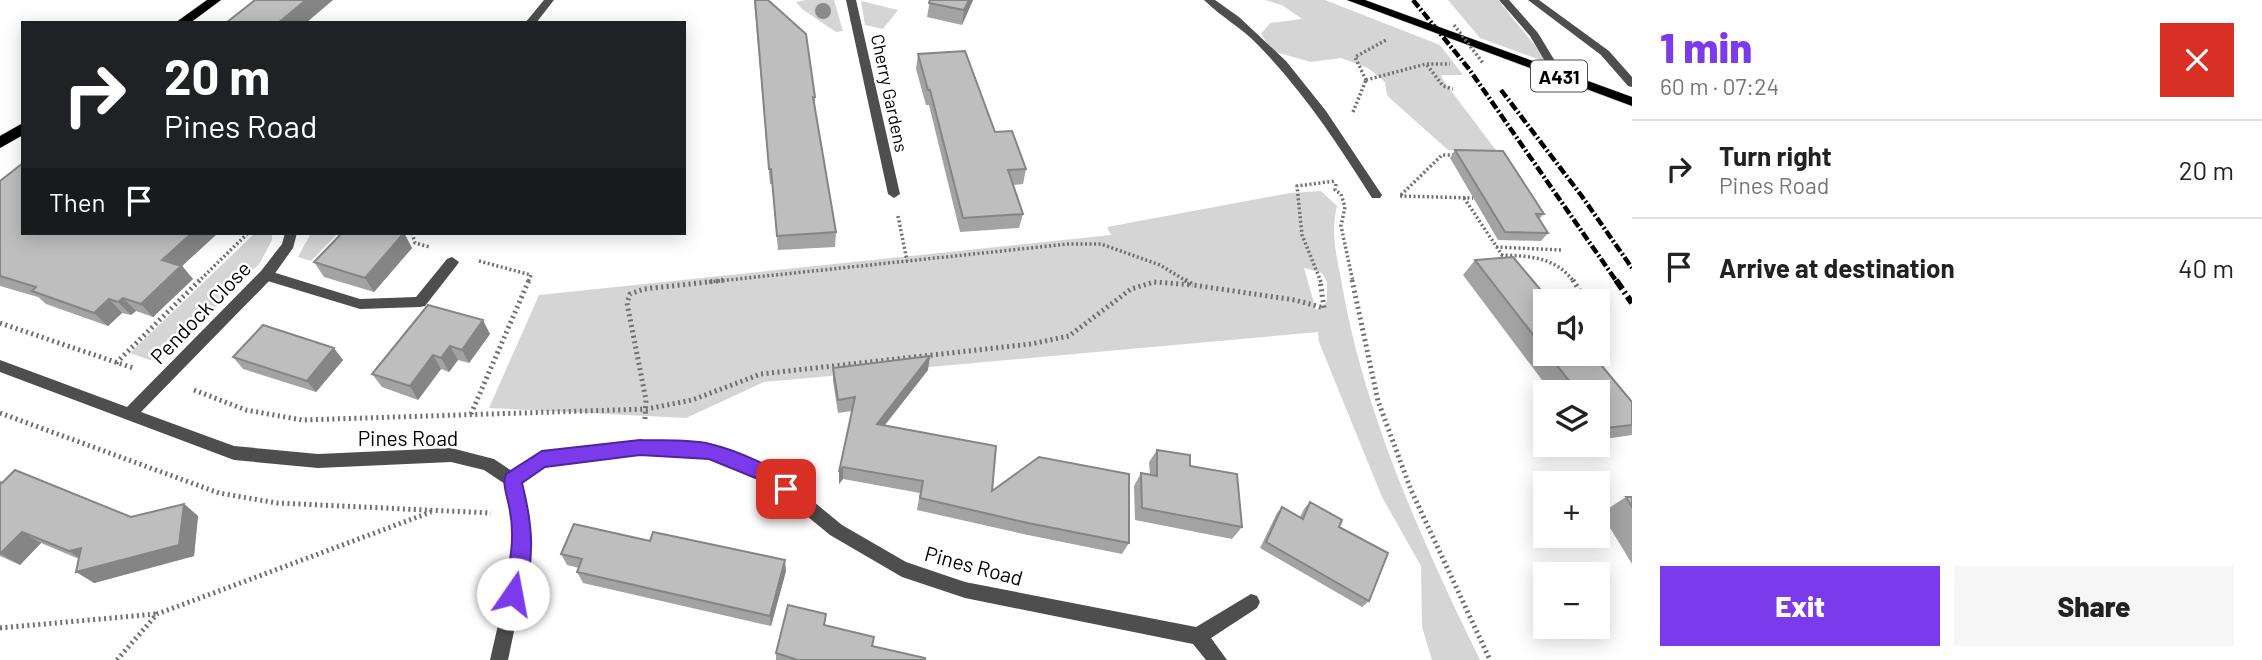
<!DOCTYPE html>
<html lang="en">
<head>
<meta charset="utf-8">
<style>
	:root { --surface:#fff; --page:#f6f6f6; --text:#222; --muted:#767676; --line:#e0e0e0; --accent:#7c3aed }
	body { margin:0; font-family:Barlow,sans-serif; background:var(--page); color:var(--text); height:100vh; display:flex; flex-direction:column; font-size:26px; white-space:nowrap }
	* { box-sizing:border-box; margin:0 }
	p { font-size:23px; color:var(--muted) }
	.icon { flex:none; width:38px; height:38px; fill:none; stroke:currentColor; stroke-width:2; stroke-linecap:round; stroke-linejoin:round }
	.map { position:relative; flex:1; overflow:hidden }
	.side { display:flex; flex-direction:column; background:var(--surface); width:630px }
	.side>* { flex:none }
	.hud { position:absolute; left:21px; top:21px; width:665px; height:214px; border-radius:0px; box-shadow:0 4px 18px #0003; background:#202124; color:#fff; overflow:hidden }
	.controls { position:absolute; left:1533px; top:289px; display:grid; gap:14px }
	.controls a { display:grid; place-items:center; width:77px; height:77px; border-radius:0px; background:var(--surface); box-shadow:0 4px 18px #0003; font-size:35px }
	.pin { position:absolute; display:grid; place-items:center; width:60px; height:60px; color:#fff; margin:-30px; border-radius:14px; box-shadow:0 4px 10px #0006 }
	.me { position:absolute; width:77px; margin:-38px; rotate:12deg; stroke-linejoin:round; filter:drop-shadow(0 0 5px #0008) }
	.turn { display:flex; align-items:center; gap:24px; height:147px; padding:0 28px; font-size:32px }
	.turn .icon { width:91px; height:91px; stroke-width:2.5 }
	.turn b { display:block; font-size:49px; line-height:60px }
	.then { display:flex; align-items:center; height:66px; padding:0 28px; background:#0003; gap:14px; font-size:26px }
	.round { display:grid; place-items:center; flex:none; width:74px; height:74px; border-radius:0px; background:var(--page) }
	.overview { display:flex; align-items:center; justify-content:space-between; height:119px; padding:0 28px }
	h1 { font-size:42px; font-weight:800; line-height:52px; color:var(--accent) }
	.button { display:flex; gap:14px; margin-top:auto; padding:14px 28px }
	.button a { flex:1; height:80px; border-radius:0px; background:var(--accent); color:#fff; font-size:28px; font-weight:800; line-height:80px; text-align:center }
	.button a+a { background:var(--page); color:var(--text) }
	ul { padding:0; list-style:none }
	li { display:flex; align-items:center; gap:21px; height:98px; padding:0 28px; border-top:2px solid var(--line) }
	li div { flex:1 }
	li b { display:block; font-size:26px }
	li em { font-style:normal }
	main { display:flex; flex:1; min-height:0 }
	.map>svg:first-child { display:block }
	.green { fill:#d5d5d5; fill-rule:evenodd }
	.lines { fill:none; stroke-linecap:round; stroke-linejoin:round }
	.primary-casing { stroke:#dbdbdb; stroke-width:1 }
	.path-far1 { stroke:#707070; stroke-width:3.5; stroke-dasharray:2 2.5; stroke-linecap:butt }
	.path { stroke:#707070; stroke-width:5; stroke-dasharray:2 3.5; stroke-linecap:butt }
	.lane { fill:#4e4e4e; fill-rule:evenodd }
	.street { fill:#4e4e4e; fill-rule:evenodd }
	.primary { fill:#000; fill-rule:evenodd }
	.rail-far1 { stroke:#000; stroke-width:4.5; stroke-dasharray:9 2.5 2 2.5; stroke-linecap:butt }
	.rail { stroke:#000; stroke-width:6; stroke-dasharray:11 3.5 2 3.5; stroke-linecap:butt }
	.path-bridge { stroke:#707070; stroke-width:3.5; stroke-dasharray:2 2.5; stroke-linecap:butt }
	.tree { fill:#8b8b8b }
	.wall { fill:#a3a3a3 }
	.shaded-wall { fill:#858585 }
	.building { fill:#bebebe; stroke:#858585; stroke-width:2 }
	.route { fill:#7c3aed; stroke:#51269a; stroke-width:2 }
	.labels { text-anchor:middle; dominant-baseline:central; stroke-width:5; stroke-linejoin:round; paint-order:stroke }
	.far-street-label { font-size:18px; fill:#000; stroke:#fff }
	.shield { fill:#fff; stroke:#4c4c4c; stroke-width:2 }
	.shield-label { font-size:19px; font-weight:bold; fill:#000 }
	.street-label { font-size:21px; fill:#000; stroke:#fff }
</style>
</head>
<body>
<main>
<div class="map">
<svg width="1632" height="660" viewBox="0 0 1632 660">
	<rect width="100%" height="100%" fill="#fff"/>
	<path class="green" d="M806,0h28l9,31 -7,1 -34,-23 -6,-7z
		M1265,0h60l115,45 23,30h-22l2,5 55,73 -50,-3 -55,-49 -6,-6 -2,-13 -17,-14 -27,-10 -30,4 -39,-11 -11,-17 9,-11 32,-4 -20,-14z
		M1448,0h50l51,63 -69,-25z
		M861,1l37,9 -15,19 -18,-4z
		M1321,191l16,15c-7,29 0,50 5,79 23,131 80,256 138,375h-48l-10,-33 -1,-61 -39,-69 -63,-155 -1,-10 -554,50 -78,36 -197,-10 50,-113 572,-60 -4,-8 183,-34zM1304,268l18,5 5,9v20l-11,8z
		M255,233h17v7l-12,23 -76,76 -34,21 -20,-7z
		M311,233h27l-27,28 -13,-4z"/>
	<g class="lines">
		<g class="primary-casing">
			<path id="primary" d="M207,0h14l-31,23h-15z
				M1347,0h18l267,97v9z
				M23,123v12l-23,13v-12z"/>
		</g>
		<path class="path-far1" d="M1427,65l16,21 10,3
			M1366,80l60,-16h24
			M1366,80l-11,-23 33,-18
			M1353,112l13,-32
			M1336,184l-1,6 6,4 4,13 -4,19 12,56
			M1401,195l41,-40h14
			M1400,196l73,2
			M1464,198l42,63
			M898,216l9,45
			M412,233l3,10 15,4
			M1496,247l65,3
			M1501,255c29,1 55,2 73,27
			M479,261l52,14 -3,7
			M198,282l50,-49
			M709,282l359,-38h33l59,21 28,17
			M1321,282l-19,-47 -5,-49 38,-5"/>
		<path class="path" d="M1185,280l8,5 102,15 29,8 -4,-28
			M1352,280l26,121 33,89 79,170
			M1573,280l13,21
			M0,323l133,45
			M1598,323l5,9
			M116,363l84,-83
			M194,390l52,20 56,10 345,-11 45,-9 69,-26 270,-30 38,-8 62,-47 23,-7 39,3
			M0,413l219,80 58,10 214,10
			M471,414l58,-134
			M645,419l1,-19 -19,-97 3,-9 14,-5 82,-9
			M0,628l156,-14
			M117,660l40,-46 274,-102"/>
		<path class="lane" d="M1204,0h11l24,17 47,44 40,50 56,84 -2,3h-8c-34,-54 -69,-107 -114,-153 -16,-17 -38,-29 -54,-45z
			M1499,0h10l29,33 26,43 -1,2h-8l-25,-42z
			M1528,0h11l70,51 23,26v10l-4,-1 -27,-31z
			M452,257l7,5 -2,3 -32,41 -5,1 -60,2 -99,-30 -2,-4 7,-5 94,29 56,-2 31,-38z"/>
		<path class="street" d="M544,0h10l-18,23h-11z
			M846,0h10l44,194 -6,4 -6,-4z
			M285,233h12l-4,15 -22,31 -130,133 93,34 84,8 133,-6 43,11 18,12 30,-19 98,-11 70,4 65,25 67,55 64,37 59,20 231,45 55,-33 6,2 3,6 -3,6 -46,30 16,22h-21l-13,-16 -228,-46 -63,-21 -72,-42 -67,-55 -54,-21 -69,-4 -95,10 -24,18 8,31 2,36 -23,110h-18l25,-110 -2,-36 -8,-30 -21,-14 -33,-8 -133,6 -84,-8 -234,-88v-12l127,47 134,-136 21,-27z"/>
		<use href="#primary" class="primary"/>
		<path class="rail-far1" d="M1413,0l56,69 148,213
			M1501,90l80,105 51,73"/>
		<path class="rail" d="M1616,280l16,23"/>
		<path class="path-bridge" d="M1454,25l29,38"/>
	</g>
	<circle class="tree" cx="823" cy="11" r="8"/>
	<path class="wall" d="M754,0l61,97v14l21,121 -1,15 -57,3 -6,-66h-2z
		M930,0h43l-11,25 -35,-8z
		M918,54l77,78 31,37 -3,15 -10,1 10,29 -4,14 -59,4 -31,-127h-3l-10,-36z
		M1455,150l89,64 -5,5 9,14 -7,8 -43,-1 -48,-82z
		M0,181l23,52h195l-36,33 11,13 -40,38 -17,-6 -5,4 -9,-2 -14,13 -62,-22 -8,-7 -38,-11z
		M404,233l8,15 -38,44 -50,-15 -10,-15z
		M1475,260l70,41v53h47l40,48v33l-34,5v-48h-47l-88,-117z
		M428,305l62,29 -21,29 -11,-3 -9,12 -8,-3 -23,31 -36,-13 -10,-13z
		M233,357l110,3 -27,32 -73,-23z
		M833,368l95,2 -43,55 107,66 137,52 -7,11 -99,-20 -106,-24 3,-17 -77,-14 -4,5v-12l13,-61 -14,2 -5,-32z
		M1157,450l33,16 52,61 -10,12 -97,-19 -1,-34 7,-13 9,1 -1,-12z
		M0,482l131,35 53,-13 14,12 -4,40 -100,27 -15,-24 -38,-16 -21,22 -20,-9z
		M1626,497h6v67l-31,-51z
		M1310,502l29,25 30,74 -7,6 -102,-59 17,-35 5,-6 18,10 4,-8z
		M650,541l136,30 -15,55 -188,-43 -6,-11 2,-4 -12,-3 -6,-11z
		M825,626l47,20 53,14h-149v-7z"/>
	<path class="shaded-wall" d="M306,0h27l-27,23h-28z
		M969,0h4l-11,25 2,-15z
		M192,233h26l-36,33 11,13 -40,38 -12,-13 21,-44z
		M404,233l8,15 -38,44 -9,-14z
		M123,298l13,13 -5,4 -13,-13z
		M109,299l13,14 -14,13 -14,-13z
		M483,320l7,14 -21,29 -7,-13z
		M450,346l8,14 -9,12 -8,-14z
		M334,348l9,12 -27,32 -9,-11z
		M433,355l8,14 -23,31 -8,-14z
		M930,356l-2,14 -52,66 1,-12z
		M843,467v12l-4,5v-12z
		M184,504l14,12 -4,40 -100,27 -18,-11z
		M22,532l19,11 -21,22 -19,-11z
		M81,548l5,15 -17,-12z
		M785,560l1,11 -15,55 -1,-10z"/>
	<path class="building" d="M255,0h51l-28,23h-52z
		M755,0h13l38,34 9,63h-2l23,135 -59,4 -6,-67h-2z
		M930,0h39l-5,10 -35,-7z
		M965,51l30,81 17,-1 14,38 -18,1 15,44 -60,4 -33,-128h-2l-10,-36z
		M1455,150l48,1 41,63h-8l12,19 -43,-1z
		M23,163v70h169l-30,27 19,6 -40,38 -18,-6 -5,4 -9,-3 -15,14 -62,-22 4,-4 -36,-11v-95z
		M342,233h62l-39,45 -51,-16z
		M1513,257l37,44h-5v49l-70,-90z
		M428,305l55,15 -21,30 -12,-4 -9,12 -8,-3 -23,31 -38,-12z
		M263,325l71,23 -27,33 -74,-24z
		M1548,354h44l40,48v23l-26,3 -8,-10v-26h-20z
		M930,356l-53,68 119,22 -4,45 47,-34 90,17v69l-101,-20 -108,-25 3,-17 -80,-14 -4,5 16,-75 -17,3 -5,-32z
		M1157,450l33,5v11l47,8 5,53 -100,-19 -1,-35 16,3z
		M15,470l116,47 53,-13 -5,41 -103,27 5,-24 -12,3 -47,-19 -22,22v-72l2,1z
		M1626,497h6v10z
		M1310,502l32,18 -3,7 49,26 -19,48 -103,-59 16,-35 21,12z
		M574,524l76,17 3,-9 132,28 -15,56 -193,-44 5,-13 -21,-5z
		M788,605l38,9 -2,11 50,12 -2,9 53,12v2h-131l1,-1 -19,-6z"/>
	<path class="route" d="M640,440c22,1 48,-1 70,4 21,5 76,25 85,45l-3,6 -6,2 -23,-16 -54,-22 -69,-4 -95,12 -23,16c10,39 15,79 -2,118l-7,2 -7,-2 -3,-7c7,-30 13,-57 6,-88 -2,-10 -7,-23 -3,-32l36,-23z"/>
	<g class="labels">
		<g class="far-street-label">
			<text transform="translate(890 93) rotate(78)">Cherry Gardens</text>
		</g>
		<rect class="shield" x="1531" y="60.5" width="56" height="31" rx="5"/>
		<g class="shield-label">
			<text x="1559" y="76">A431</text>
		</g>
		<g class="street-label">
			<text transform="translate(200 312) rotate(-46)">Pendock Close</text>
			<text x="408" y="437">Pines Road</text>
			<text transform="translate(974 565) rotate(15)">Pines Road</text>
		</g>
	</g>
</svg>
<div class="controls">
<a><svg class="icon" aria-label="sound" viewBox="0 0 24 24"><path d="M4 9h4l5-4v14l-5-4H4zM17 9q2 3 0 6"/></svg></a>
<a><svg class="icon" aria-label="layers" viewBox="0 0 24 24"><path d="M12 4l9 5-9 5-9-5zM3 14l9 5 9-5"/></svg></a>
<a>+</a>
<a>−</a>
</div>
<div class="pin" style="left:786px;top:489px;background:#d93025"><svg class="icon" aria-label="arrive" viewBox="0 0 24 24"><path d="M6 21V4h12l-3 4 3 4H6"/></svg></div>
<svg class="me" style="left:513px;top:594px" viewBox="-20 -20 40 40"><circle r="19" fill="#fff"/><path d="M0-13L10 11 0 6-10 11z" fill="#7c3aed"/></svg>
<div class="hud">
<div class="turn"><svg class="icon" aria-label="right" viewBox="0 0 24 24"><path d="M7 20v-9h11M14 6l5 5-5 5"/></svg><div><b>20 m</b>Pines Road</div></div>
<div class="then">Then<svg class="icon" aria-label="arrive" viewBox="0 0 24 24"><path d="M6 21V4h12l-3 4 3 4H6"/></svg></div>
</div>
</div>
<section class="side">
<div class="overview"><div><h1>1 min</h1><p>60 m · 07:24</p></div><a class="round" style="background:#d93025;color:#fff"><svg class="icon" aria-label="close" viewBox="0 0 24 24"><path d="M6 6l12 12M18 6L6 18"/></svg></a></div>
<ul>
<li><svg class="icon" aria-label="right" viewBox="0 0 24 24"><path d="M7 20v-9h11M14 6l5 5-5 5"/></svg><div><b>Turn right</b><p>Pines Road</p></div><em>20 m</em></li>
<li><svg class="icon" aria-label="arrive" viewBox="0 0 24 24"><path d="M6 21V4h12l-3 4 3 4H6"/></svg><div><b>Arrive at destination</b></div><em>40 m</em></li>
</ul>
<div class="button"><a>Exit</a><a>Share</a></div>
</section>
</main>
</body>
</html>
